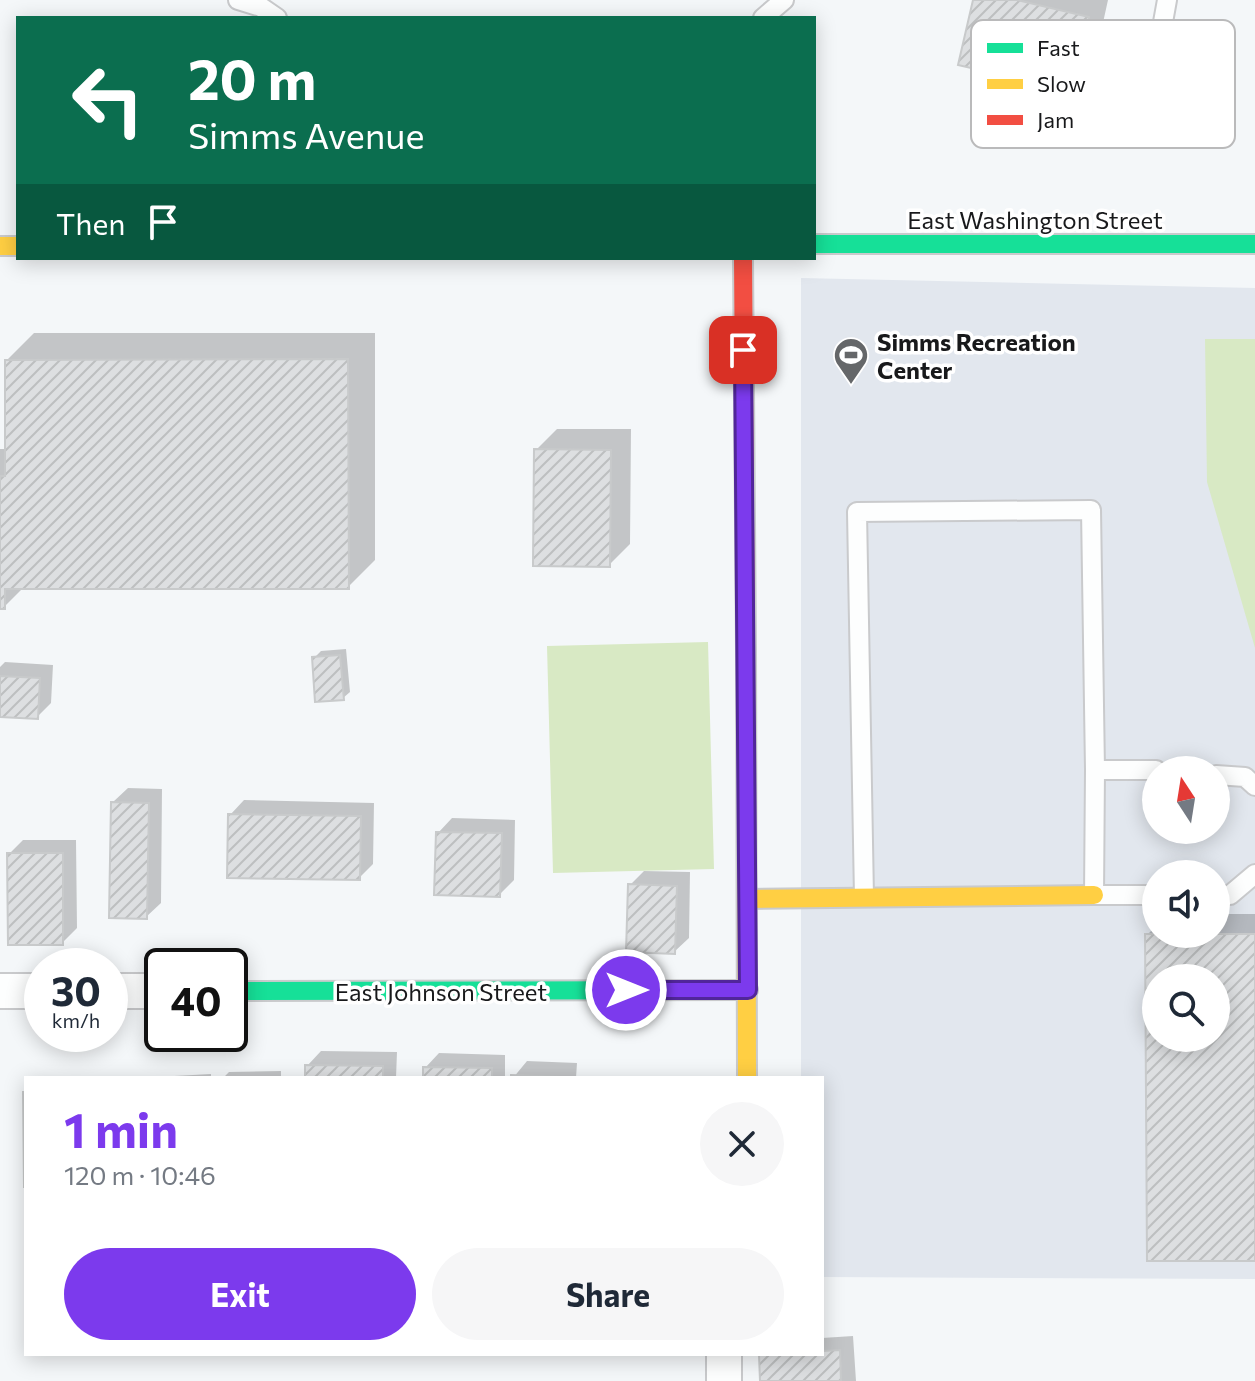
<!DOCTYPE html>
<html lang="en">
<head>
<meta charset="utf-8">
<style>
	:root { --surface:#fff; --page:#f6f6f7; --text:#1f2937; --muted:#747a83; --accent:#7c3aed }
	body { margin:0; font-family:Commissioner,sans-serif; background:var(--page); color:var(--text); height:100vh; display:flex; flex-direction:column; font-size:30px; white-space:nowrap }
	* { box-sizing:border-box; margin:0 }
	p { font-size:26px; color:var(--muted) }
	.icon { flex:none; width:44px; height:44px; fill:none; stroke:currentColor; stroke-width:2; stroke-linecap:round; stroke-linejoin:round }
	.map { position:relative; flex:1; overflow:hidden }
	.side { position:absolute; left:24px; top:1076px; width:800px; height:280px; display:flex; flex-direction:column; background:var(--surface); border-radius:0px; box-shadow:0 4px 20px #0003 }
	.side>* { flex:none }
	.hud { position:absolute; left:16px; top:16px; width:800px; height:244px; border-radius:0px; box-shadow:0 4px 20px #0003; background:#0b6e4f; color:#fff; overflow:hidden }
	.needle { width:52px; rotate:348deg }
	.buttons { position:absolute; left:1142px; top:756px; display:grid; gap:16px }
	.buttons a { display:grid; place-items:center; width:88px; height:88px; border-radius:50%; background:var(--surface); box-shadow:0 4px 20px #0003; font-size:40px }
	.speed { position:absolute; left:24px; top:948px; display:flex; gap:16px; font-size:40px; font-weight:700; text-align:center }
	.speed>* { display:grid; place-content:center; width:104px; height:104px; border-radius:50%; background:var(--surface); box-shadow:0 4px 20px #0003; line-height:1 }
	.speed small { font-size:20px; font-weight:400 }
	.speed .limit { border:4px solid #111; border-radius:12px; background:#fff; color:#111 }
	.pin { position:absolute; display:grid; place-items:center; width:68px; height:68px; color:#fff; margin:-34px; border-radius:16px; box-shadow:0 4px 12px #0006 }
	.me { position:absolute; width:88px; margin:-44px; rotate:90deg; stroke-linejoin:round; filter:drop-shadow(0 0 6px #0008) }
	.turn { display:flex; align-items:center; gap:28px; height:168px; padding:0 40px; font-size:36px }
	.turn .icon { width:104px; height:104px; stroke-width:2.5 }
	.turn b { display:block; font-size:56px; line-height:68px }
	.then { display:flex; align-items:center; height:76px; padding:0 40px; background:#0003; gap:16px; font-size:30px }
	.round { display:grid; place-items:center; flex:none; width:84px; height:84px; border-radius:42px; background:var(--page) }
	.overview { display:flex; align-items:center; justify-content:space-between; height:136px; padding:0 40px }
	h1 { font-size:48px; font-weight:700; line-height:60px; color:var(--accent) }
	.action { display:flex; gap:16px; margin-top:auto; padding:16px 40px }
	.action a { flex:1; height:92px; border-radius:48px; background:var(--accent); color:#fff; font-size:32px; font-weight:700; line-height:92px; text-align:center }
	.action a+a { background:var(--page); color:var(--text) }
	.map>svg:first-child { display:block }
	.built { fill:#e2e7ee; fill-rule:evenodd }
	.green { fill:#d8e9c4 }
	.shadow { fill:#0003; fill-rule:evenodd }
	.building { fill:url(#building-hatch); stroke:#c8cacb; stroke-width:2; fill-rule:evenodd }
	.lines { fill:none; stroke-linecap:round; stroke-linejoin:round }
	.lane-casing { stroke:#c9cacc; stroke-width:22 }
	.street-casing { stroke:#c9cacc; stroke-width:38 }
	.fast-casing { stroke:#c9cacc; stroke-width:22 }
	.slow-casing { stroke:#c9cacc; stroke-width:22 }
	.jam-casing { stroke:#c9cacc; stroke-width:22 }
	.lane { stroke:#fdfefe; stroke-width:18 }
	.street { stroke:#fdfefe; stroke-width:34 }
	.fast { stroke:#16e098; stroke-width:18 }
	.slow { stroke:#ffcf43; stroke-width:18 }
	.jam { stroke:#f24e42; stroke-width:18 }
	.route-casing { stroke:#51269a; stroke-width:20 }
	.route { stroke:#7c3aed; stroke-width:14 }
	.labels { text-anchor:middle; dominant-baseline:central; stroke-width:7; stroke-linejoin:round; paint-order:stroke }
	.street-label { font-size:24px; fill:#18191b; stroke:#fff }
	.poi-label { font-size:24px; font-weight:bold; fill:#18191b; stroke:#fff; text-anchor:start }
	.key { fill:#fff; stroke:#bababb; stroke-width:2 }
	.key-label { font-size:22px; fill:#18191b }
</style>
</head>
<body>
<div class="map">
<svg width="1255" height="1381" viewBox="0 0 1255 1381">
	<defs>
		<pattern id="building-hatch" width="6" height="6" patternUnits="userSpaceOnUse" patternTransform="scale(2)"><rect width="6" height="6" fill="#dddfe1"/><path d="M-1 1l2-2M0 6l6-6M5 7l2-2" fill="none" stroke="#bdbfc0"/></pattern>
	</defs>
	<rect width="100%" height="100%" fill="#f4f7f9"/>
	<path class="built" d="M801,278l454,10v991l-433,-2v-199h-21zM1156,770h60v60h-60zM1156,874h60v60h-60zM1156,978h60v60h-60z"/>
	<path class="green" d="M1205,339h50v309l-48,-166z
		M708,642l6,227 -161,4 -6,-227z"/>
	<path class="shadow" d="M975,0h133l-15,68 -21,21z
		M34,333h341v227l-27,27h-324l-20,20h-4v-158h7v-89z
		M557,429h74l-1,115 -21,21 -73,-115z
		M346,649l4,43 -7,6 -29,-40 7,-7z
		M5,662l48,3 -2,38 -14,14 -37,-2v-48z
		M128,788l34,1 -1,114 -15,14 -33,-115z
		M244,800l130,3 -1,61 -14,14 -129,-63z
		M452,818l63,2 -1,60 -15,15 -61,-62z
		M23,840h53l1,88 -15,15 -53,-89z
		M644,871l46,1 -1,66 -15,14 -44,-67z
		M1216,914h39v345h-106l-2,-324 9,-9v8h60zM1156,978h60v60h-60z
		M321,1051l76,1 -1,26h-89v-12z
		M439,1053l66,2v23h-80v-10z
		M527,1061l50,2 -1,15h-63z
		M281,1071v7h-58l6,-6z
		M211,1074v4h-57l2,-1z
		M853,1336l3,45h-94l1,-27h59v-16z"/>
	<path class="building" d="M973,0h44l72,17 -17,74 -114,-26z
		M348,359l1,230h-344v20h-5v-133h5v-116z
		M534,449l77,1 -1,117 -77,-1z
		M340,655l4,45 -29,2 -3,-45z
		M0,676l40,2 -2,41 -38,-2z
		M111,802l38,1 -2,116 -38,-1z
		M228,814l133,2 -1,64 -133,-2z
		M436,832l66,1 -2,64 -66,-2z
		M7,853h56v92h-55z
		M628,884l49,2 -2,68 -49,-2z
		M1145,934h110v327h-108zM1156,978h60v60h-60z
		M305,1065l78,1v12h-78z
		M423,1067l69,1v10h-69z
		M511,1075l52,2v1h-52z
		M23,1092h3v95h-2z
		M840,1350l1,31h-81l-1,-26 63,-1v-3z"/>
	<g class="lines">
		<g class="lane-casing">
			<path id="lane" d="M238,0l23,7 16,11
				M763,18l21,-18
				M1158,50l9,-50
				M1095,770h61
				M1216,775l29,2 10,9
				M1216,895h14l25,-21
				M864,897l-7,-385 234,-2 4,260 -1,125h62"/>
		</g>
		<g class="street-casing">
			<path id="street" d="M0,991h42
				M110,991h52
				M724,1354v27"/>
		</g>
		<g class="fast-casing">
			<path id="fast" d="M814,244h441
				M230,991l518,-1"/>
		</g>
		<g class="slow-casing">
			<path id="slow" d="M0,246h18
				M746,650l1,428
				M748,899l346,-4"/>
		</g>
		<g class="jam-casing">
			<path id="jam" d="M743,258l3,392"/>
		</g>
		<use href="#lane" class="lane"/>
		<use href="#street" class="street"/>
		<use href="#fast" class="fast"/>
		<use href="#slow" class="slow"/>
		<use href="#jam" class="jam"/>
	</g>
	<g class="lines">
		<g class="route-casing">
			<path id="route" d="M626,990h122l-5,-640"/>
		</g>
		<use href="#route" class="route"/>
	</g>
	<defs>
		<g id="stadium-pin" transform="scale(1.8)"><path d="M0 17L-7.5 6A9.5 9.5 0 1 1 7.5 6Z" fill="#656769" stroke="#fff"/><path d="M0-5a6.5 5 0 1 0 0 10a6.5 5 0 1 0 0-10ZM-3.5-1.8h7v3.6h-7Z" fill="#fff"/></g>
	</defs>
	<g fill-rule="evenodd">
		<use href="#stadium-pin" x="851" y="355"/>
	</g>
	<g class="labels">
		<g class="street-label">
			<text x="1035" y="219">East Washington Street</text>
			<text x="441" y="991">East Johnson Street</text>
		</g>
		<g class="poi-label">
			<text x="877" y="341">Simms Recreation<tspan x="877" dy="28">Center</tspan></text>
		</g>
	</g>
	<rect x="971" y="20" width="264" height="128" rx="12" class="key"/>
	<rect x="987" y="43" width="36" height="10" fill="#16e098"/>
	<rect x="987" y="79" width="36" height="10" fill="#ffcf43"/>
	<rect x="987" y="115" width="36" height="10" fill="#f24e42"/>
	<g class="key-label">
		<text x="1037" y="56">Fast</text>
		<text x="1037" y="92">Slow</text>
		<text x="1037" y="128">Jam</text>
	</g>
</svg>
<div class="buttons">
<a><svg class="needle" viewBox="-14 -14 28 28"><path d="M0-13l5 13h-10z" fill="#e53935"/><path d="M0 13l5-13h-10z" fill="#747a83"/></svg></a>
<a><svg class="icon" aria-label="sound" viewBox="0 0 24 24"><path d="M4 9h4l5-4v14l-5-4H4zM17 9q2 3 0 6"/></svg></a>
<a><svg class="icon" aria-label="search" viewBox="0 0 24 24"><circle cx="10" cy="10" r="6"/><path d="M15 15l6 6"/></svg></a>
</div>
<div class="speed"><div>30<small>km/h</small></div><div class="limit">40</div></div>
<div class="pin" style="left:743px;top:350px;background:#d93025"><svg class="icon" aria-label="arrive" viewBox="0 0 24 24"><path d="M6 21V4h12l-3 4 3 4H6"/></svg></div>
<svg class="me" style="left:626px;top:990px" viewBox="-20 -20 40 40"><circle r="17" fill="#7c3aed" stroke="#fff" stroke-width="3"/><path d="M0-11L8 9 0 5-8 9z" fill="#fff"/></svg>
<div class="hud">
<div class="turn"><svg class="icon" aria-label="left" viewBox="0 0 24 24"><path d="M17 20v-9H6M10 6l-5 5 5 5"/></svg><div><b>20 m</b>Simms Avenue</div></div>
<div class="then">Then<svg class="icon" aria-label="arrive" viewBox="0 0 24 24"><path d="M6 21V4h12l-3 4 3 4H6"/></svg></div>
</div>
<section class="side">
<div class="overview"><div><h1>1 min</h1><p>120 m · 10:46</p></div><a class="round"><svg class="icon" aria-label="close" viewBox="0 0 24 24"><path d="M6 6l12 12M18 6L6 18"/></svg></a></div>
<div class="action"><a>Exit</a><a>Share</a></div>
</section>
</div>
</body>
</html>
